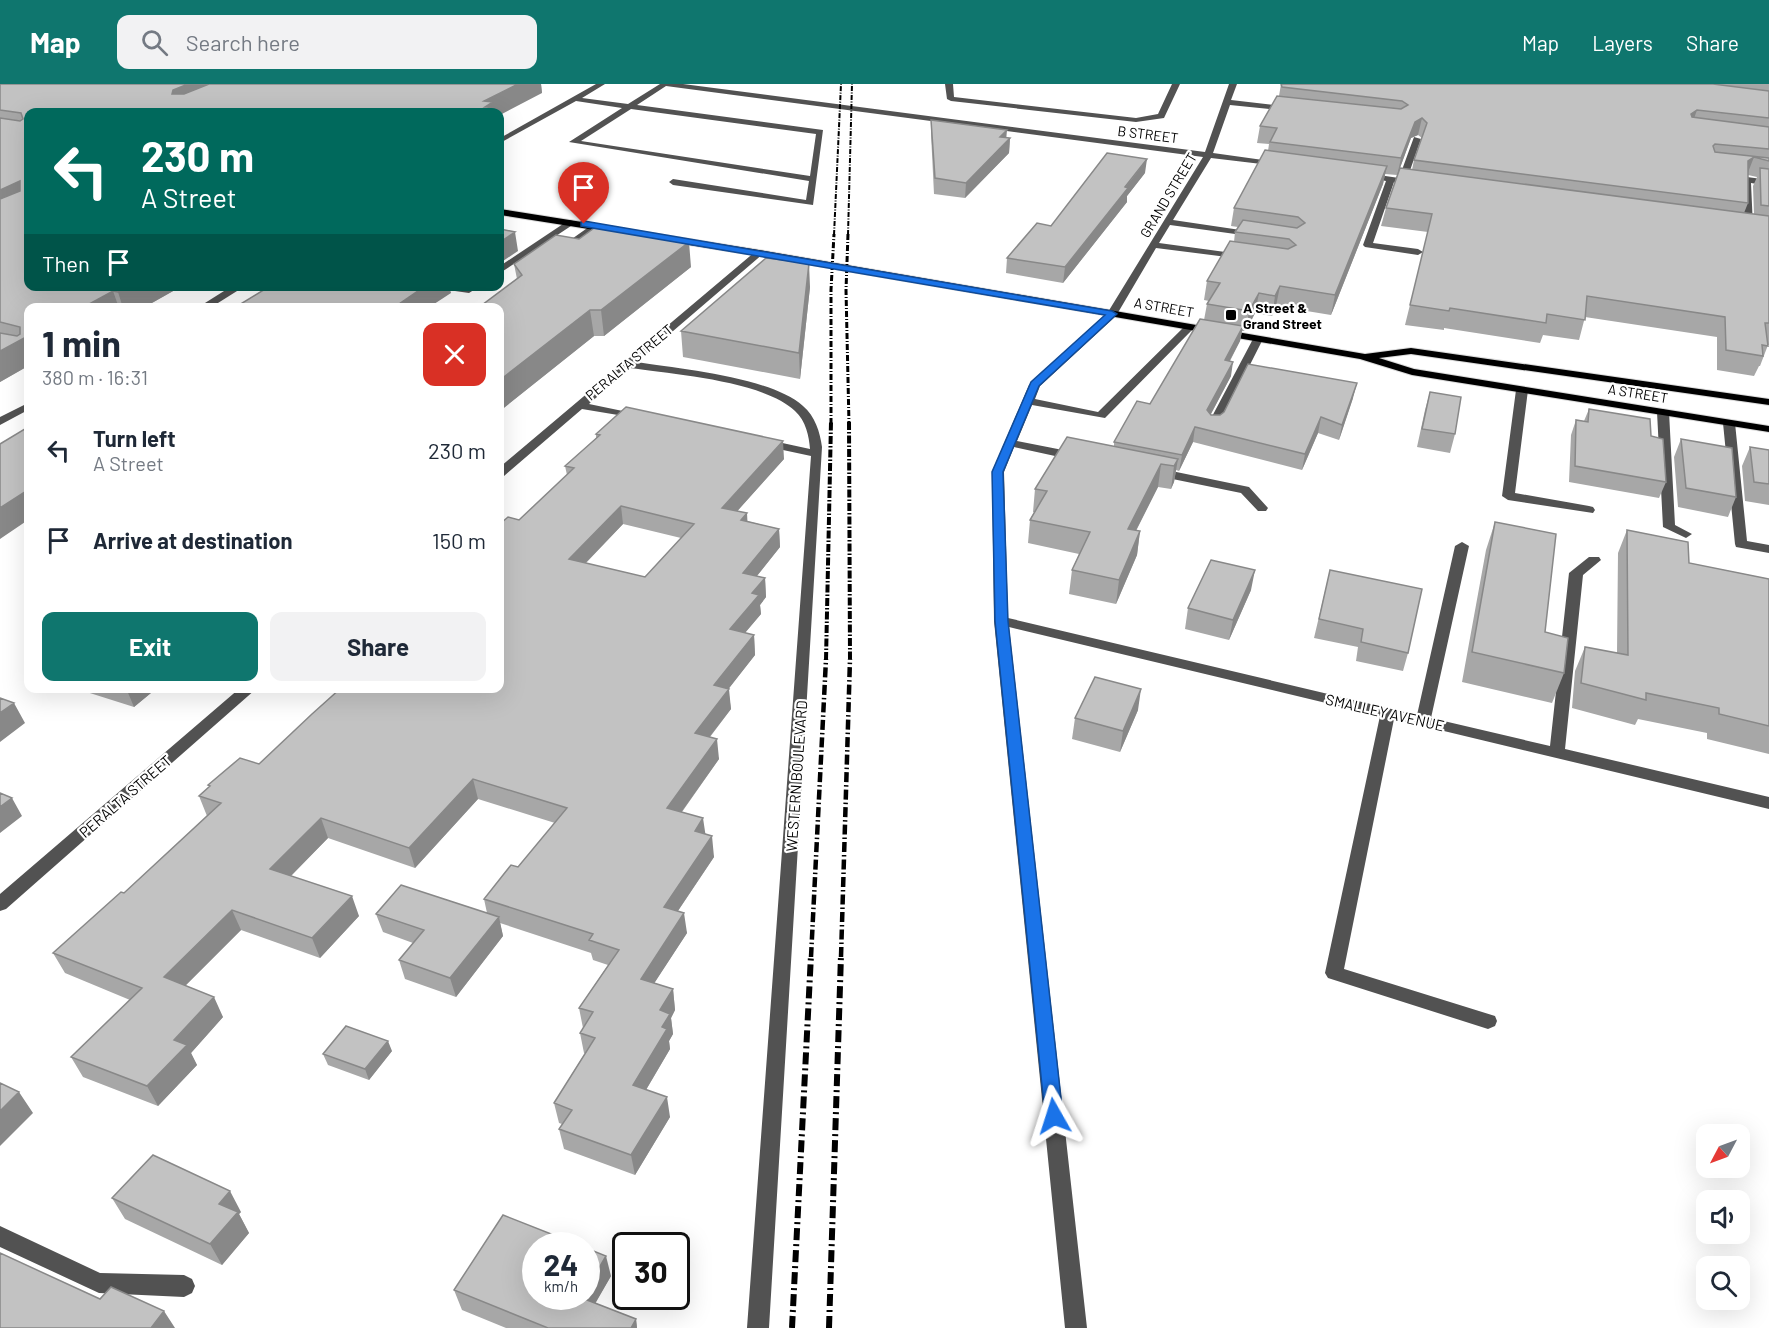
<!DOCTYPE html>
<html lang="en">
<head>
<meta charset="utf-8">
<style>
	:root { --surface:#fff; --page:#f2f2f3; --text:#1f2937; --muted:#747a83; --accent:#0f766e }
	body { margin:0; font-family:Barlow,sans-serif; background:var(--page); color:var(--text); height:100vh; display:flex; flex-direction:column; font-size:22px; white-space:nowrap }
	* { box-sizing:border-box; margin:0 }
	p { font-size:20px; color:var(--muted) }
	.icon { flex:none; width:33px; height:33px; fill:none; stroke:currentColor; stroke-width:2; stroke-linecap:round; stroke-linejoin:round }
	.map { position:relative; flex:1; overflow:hidden }
	.drawer { position:absolute; left:24px; top:219px; width:480px; height:390px; display:flex; flex-direction:column; background:var(--surface); border-radius:12px; box-shadow:0 6px 24px #0002 }
	.drawer>* { flex:none }
	.banner { position:absolute; left:24px; top:24px; width:480px; height:183px; border-radius:12px; box-shadow:0 6px 24px #0002; background:#00695c; color:#fff; overflow:hidden }
	.needle { width:39px; rotate:229deg }
	.buttons { position:absolute; left:1696px; top:1040px; display:grid; gap:12px }
	.buttons a { display:grid; place-items:center; width:54px; height:54px; border-radius:12px; background:var(--surface); box-shadow:0 6px 24px #0002; font-size:30px }
	.speed { position:absolute; left:522px; top:1148px; display:flex; gap:12px; font-size:30px; font-weight:700; text-align:center }
	.speed>* { display:grid; place-content:center; width:78px; height:78px; border-radius:50%; background:var(--surface); box-shadow:0 6px 24px #0002; line-height:1 }
	.speed small { font-size:15px; font-weight:400 }
	.speed .limit { border:3px solid #111; border-radius:9px; background:#fff; color:#111 }
	.pin { position:absolute; display:grid; place-items:center; width:51px; height:51px; color:#fff; margin:-62px -26px; border-radius:50% 50% 50% 0; rotate:-45deg; box-shadow:0 0 6px #0007 }
	.pin .icon { rotate:45deg }
	.me { position:absolute; width:66px; margin:-33px; rotate:354deg; stroke-linejoin:round; filter:drop-shadow(0 0 4px #0008) }
	.turn { display:flex; align-items:center; gap:21px; height:126px; padding:0 18px; font-size:27px }
	.turn .icon { width:78px; height:78px; stroke-width:2.5 }
	.turn b { display:block; font-size:42px; line-height:51px }
	.then { display:flex; align-items:center; height:57px; padding:0 18px; background:#0003; gap:12px; font-size:22px }
	.round { display:grid; place-items:center; flex:none; width:63px; height:63px; border-radius:12px; background:var(--page) }
	.overview { display:flex; align-items:center; justify-content:space-between; height:102px; padding:0 18px }
	h1 { font-size:36px; font-weight:700; line-height:45px }
	.action { display:flex; gap:12px; margin-top:auto; padding:12px 18px }
	.action a { flex:1; height:69px; border-radius:12px; background:var(--accent); color:#fff; font-size:24px; font-weight:700; line-height:69px; text-align:center }
	.action a+a { background:var(--page); color:var(--text) }
	ul { padding:0; list-style:none }
	li { display:flex; align-items:center; gap:18px; height:90px; padding:0 18px }
	li div { flex:1 }
	li b { display:block; font-size:22px }
	li em { font-style:normal }
	header { display:flex; align-items:center; gap:36px; box-sizing:border-box; height:84px; padding:0 30px; background:var(--accent); color:#fff }
	header strong { font-size:28px }
	nav { display:flex; gap:33px; margin-inline-start:auto; font-size:21px }
	.search { width:420px; height:54px; background:var(--page); display:flex; align-items:center; gap:15px; box-sizing:border-box; padding:0 21px; border-radius:12px; color:var(--muted); font-size:22px }
	.map>svg:first-child { display:block }
	.lines { fill:none; stroke-linecap:round; stroke-linejoin:round }
	.major-casing { stroke:#dbdbdb; stroke-width:2 }
	.minor { fill:#525252; fill-rule:evenodd }
	.major { fill:#000; fill-rule:evenodd }
	.rail-far4 { stroke:#000; stroke-width:2; stroke-dasharray:5 1.5 1 1.5; stroke-linecap:butt }
	.rail-far3 { stroke:#000; stroke-width:3; stroke-dasharray:6 2 1 2; stroke-linecap:butt }
	.rail-far2 { stroke:#000; stroke-width:4; stroke-dasharray:8 2 1.5 2; stroke-linecap:butt }
	.rail-far1 { stroke:#000; stroke-width:4.5; stroke-dasharray:10 3 1.5 3; stroke-linecap:butt }
	.rail { stroke:#000; stroke-width:6; stroke-dasharray:12 4 2 4; stroke-linecap:butt }
	.wall { fill:#a7a7a7; fill-rule:evenodd }
	.shaded-wall { fill:#888 }
	.building { fill:#c2c2c2; stroke:#888; stroke-width:1.5; fill-rule:evenodd }
	.route { fill:#1a73e8; stroke:#114b97; stroke-width:1.5 }
	.poi-dot { fill:#000; stroke:#fff; stroke-width:2 }
	.labels { text-anchor:middle; dominant-baseline:central; stroke-width:4.5; stroke-linejoin:round; paint-order:stroke }
	.far-street-label { font-size:14px; fill:#000; stroke:#fff }
	.far-poi-label { font-size:14px; font-weight:bold; fill:#000; stroke:#fff; text-anchor:start }
	.street-label { font-size:15px; fill:#000; stroke:#fff }
</style>
</head>
<body>
<header>
<strong>Map</strong>
<div class="search"><svg class="icon" aria-label="search" viewBox="0 0 24 24"><circle cx="10" cy="10" r="6"/><path d="M15 15l6 6"/></svg>Search here</div>
<nav><a>Map</a><a>Layers</a><a>Share</a></nav>
</header>
<div class="map">
<svg width="1769" height="1244" viewBox="0 0 1769 1244">
	<rect width="100%" height="100%" fill="#fff"/>
	<g class="lines">
		<g class="major-casing">
			<path id="major" d="M500,125l259,41 606,104 46,-6 358,51v6l-358,-51 -32,4 35,11 355,57v6l-357,-57 -52,-16 -601,-103 -259,-41z"/>
		</g>
		<path class="minor" d="M596,0h9l-23,14 46,6 32,-20h23l522,68 24,-68h8l-6,16 61,7v4h-3l-59,-6 -17,48 65,9 4,2 -4,2 -67,-8 -38,62 81,12 3,1v4l-87,-12 -11,18 81,11 3,1v4l-87,-11 -40,68 -76,70 -5,13 63,13 88,-87 9,2 -90,91 -73,-13 -15,36 61,12 6,4 -6,4 -64,-14 -10,25 4,146 409,97 38,-169 7,-4 7,4 -38,172 119,28 19,-173 20,-16h10l2,3 -18,15 -18,174 204,48v12l-375,-90 -50,250 151,47 2,5 -2,5 -7,3 -160,-51 -3,-5 55,-257 -371,-89 78,701h-22l-71,-707 -2,-149 37,-87 79,-73 95,-155 -537,-71 -29,19 186,25 -10,75 -140,-20 -4,-3 4,-3 133,21 3,-19 -240,-39 53,-34 -46,-7 -76,42v-5zM631,25l185,25 -6,42 -229,-35z
			M945,0h8l1,13 182,21 22,-4 14,-30h8l-16,34 -28,4 -185,-21 -4,-2z
			M1414,53l7,2 -14,40 12,3 -4,3 -21,-3 -21,61 45,6 5,3 -5,3 -53,-8 -2,-2 23,-64 -25,-5 4,-3 34,5z
			M1747,93l22,3v6l-18,-3 2,44 -5,3 -5,-3v-47z
			M569,136l8,2 -77,51v-7z
			M593,140l8,2 -36,26h-6v-4z
			M756,167l8,2 -127,109c43,7 134,15 166,44 12,10 17,26 19,41l-53,881h-22l64,-872 -51,-11 -2,-2 6,-4 46,10c-1,-13 -4,-28 -15,-38 -31,-30 -122,-37 -165,-43l-41,36 53,11v4l-60,-10 -78,67 -4,1v-10z
			M232,202h13l-35,22h-13z
			M447,202h33l-11,7 -21,-3z
			M1258,252l5,3 -44,87 -2,2h-8l-2,-2 46,-87z
			M1522,303l6,3 -13,103 74,13 4,1 2,3 -2,3 -85,-13 -6,-4 14,-106z
			M28,319v7l-28,15v-8z
			M1663,325l6,3 6,113 17,9 -6,4 -23,-11 -6,-115z
			M1729,336l6,3 12,118 22,4v8l-33,-6 -1,-3 -12,-121z
			M1157,384l92,19 19,21 -2,3h-8l-17,-18 -88,-18v-6z
			M240,604h17l-251,221 -6,2v-17z
			M0,1142l100,47 84,2 8,4 3,7 -3,7 -8,4 -85,-4 -99,-46z"/>
		<use href="#major" class="major"/>
		<path class="rail-far4" d="M834,151l7,-151
			M848,151l4,-151"/>
		<path class="rail-far3" d="M848,150l-2,56 3,134
			M831,340v-134l3,-56"/>
		<path class="rail-far2" d="M849,338l1,238
			M826,576l5,-238"/>
		<path class="rail-far1" d="M811,873l15,-298
			M841,873l9,-298"/>
		<path class="rail" d="M792,1244l19,-373
			M829,1244l12,-373"/>
	</g>
	<path class="wall" d="M0,0h541l1,9 -514,19 154,174 -39,22h-115v58l-28,16z
		M1281,0h488v261h-1l-8,21h-1l-5,10 -37,-6v-33l-132,-20 -6,23 -36,-5 -3,8 -96,-15v2l-39,-5 23,-93 -47,-6 5,-18 11,-33 -12,-1 -2,10 -52,131 -55,-9 -4,10 -17,-3 -9,18h-4l-2,10 -10,20 1,15 -20,38v1h9l133,-17 -14,42 -21,-7 -16,37 -109,-28 -14,29 -3,-1 -2,12 -3,7 -13,-2 -22,44h4l-3,24 -21,49 -47,-10 3,-24 7,-16 -51,-11 2,-23 4,-8h-1l2,-23 79,-42v-5l36,-38 54,-84 3,-16 2,-3 -5,-1 3,-19 27,-39 1,-10 3,-5 -7,-1 3,-18 34,-57 1,-7 -12,-1 3,-17 19,-30zM1418,51l4,3 -8,22 -2,10 -12,-2 11,-30zM1748,91l9,2 -4,9 1,28 -10,-1 4,-10z
		M931,36l79,18 -1,15 -44,45 -31,-4 -3,-60z
		M1145,89l-18,23v6l-64,81 -57,-10 1,-15 44,-32z
		M514,180l177,3 -87,69h-10l-94,75v-103l17,-29z
		M810,203l-10,92 -117,-22 -2,-26z
		M1430,308l25,42 -5,19 -33,-6 8,-37z
		M1589,325l62,27 15,46 -7,16 -90,-16 2,-47 5,-15 8,1z
		M596,350l188,25 -47,52 10,2v8l32,8 1,18 -23,29 8,2 1,19 -6,8 1,9 -16,19 9,2 1,20 -27,34 3,20 -21,28 9,22 -37,53 23,22 9,23 -36,54 9,22 -33,50 19,6 2,21 -4,8 2,16 -4,7 1,8 -24,41 24,27 -35,58 -71,-26 -5,-20 3,-5 -3,-1 -5,-20 31,-50h-1l-4,-20 3,-5 -4,-20 29,-43 -15,-5 -2,-7 -91,-30 3,13 -47,61 -51,-18 -6,-19 14,-17 -30,-11 -7,-18 111,-1 -3,-14 34,-32 37,-44 -77,-24 -63,69 -87,-30 -37,38 68,40 -39,42 -79,-28 -56,56 38,31 -32,36 6,12 -39,41 -75,-29 -12,-20 59,-57 -65,-27 -12,-20 71,-60 83,-77 -8,-20 10,-9 -1,-2 51,-21 241,-76 1,-165 18,-3 48,-45 -2,-9 31,-28zM623,440l58,14 -36,39 -59,-14z
		M1681,355l55,58 -8,20 -50,-10 -4,-50z
		M1750,363l19,3v55l-24,-4 -3,-35z
		M1495,438l69,151 -12,30 -90,-21 24,-132z
		M1627,446l62,33 80,16v175l-62,-15v-6l-69,-14 -3,6 -63,-17 3,-37 10,-24 32,6 1,-100z
		M1330,486l78,83 -5,18 -47,-10 2,-14 -44,-9z
		M1251,506l-22,50 -44,-11 3,-21z
		M74,604h83l-23,19z
		M1138,626l-18,42 -48,-13 3,-21z
		M392,967l-23,29 -41,-15 -5,-11z
		M112,1114l129,14 -2,2 10,19 -27,32 -97,-46z
		M611,1192l-16,27 41,16 1,9h-131l-44,-18 -8,-20z"/>
	<path class="shaded-wall" d="M188,0h53l-63,28 -6,-18 1,-4z
		M518,0h23l1,9 -42,22v-3h-19l3,-11z
		M1697,26l-6,17v-13z
		M1422,34l-4,17 -7,3 -14,38 4,-18 14,-36z
		M1007,46l-1,11 4,-3 -1,15 -44,45 1,-15 34,-46z
		M1754,73l-7,18 1,-14z
		M1147,75l-2,14 -18,23v6l-64,81 2,-16z
		M1387,82l-4,18 -52,131 4,-20z
		M20,97l8,22 -28,6v-19z
		M515,148l3,19 -18,12v-21z
		M689,158l2,25 -87,69 -3,-26z
		M809,179l1,24 -10,92 -1,-26z
		M129,202h53l-39,22h-20l-5,-16z
		M425,202h24l2,7 -23,15h-36z
		M1280,202l-4,20 -4,10 3,-20z
		M113,207l6,17h-37z
		M1259,209l-4,20 -9,18 3,-20z
		M590,226l4,26 -94,75v-31z
		M1243,242l-3,15 -18,34 3,-15z
		M28,252v30l-28,16v-31z
		M1233,278l-2,14 -26,49 2,-15z
		M1357,299l-4,15 -14,42 3,-15z
		M1321,333l-3,16 -16,37 3,-16z
		M1195,343l-2,15 -14,29 3,-16z
		M783,357l1,18 -60,67 -2,-18z
		M1178,375l-4,23 -3,7 3,-23z
		M1161,380l-3,23 -33,65 3,-23z
		M28,406v30l-28,19v-31z
		M621,422l2,18 -51,53 -3,-18z
		M747,429l1,19 -7,-12z
		M779,445l1,18 -36,45 -1,-19z
		M1140,447l-3,24 -21,49 3,-24z
		M1255,486l-4,20 -22,50 4,-20z
		M765,494l1,19 -6,8 1,9 -29,34 -2,-19 22,-36z
		M754,551l1,20 -39,50 -2,-20z
		M126,604h31l-23,19z
		M729,605l2,20 -34,44 -2,-20z
		M1141,605l-3,21 -18,42 3,-21z
		M14,619l11,20 -25,19v-29z
		M717,655l2,20 -49,69 -3,-20z
		M473,695l5,20 -63,69 -6,-20z
		M12,714l10,18 -22,17v-26z
		M321,734l7,20 -50,51 -8,-20z
		M703,734l3,20 -11,-7z
		M712,752l2,21 -47,70 -3,-20z
		M352,812l7,20 -39,42 -8,-20z
		M232,826l9,20 -67,67 -10,-20z
		M684,829l3,20 -43,66 -3,-20z
		M499,833l4,19 -47,61 -6,-19z
		M673,905l2,21 -4,8 2,16 -4,7 1,8 -33,56 -4,-20 27,-75z
		M214,913l9,20 -32,36 6,12 -39,41 -11,-20 27,-46z
		M388,957l4,10 -23,29 -4,-11z
		M19,1008l14,21 -33,33v-35z
		M667,1013l3,20 -35,58 -4,-20z
		M230,1107l11,21 -2,2 10,19 -27,32 -12,-21 9,-40z
		M606,1172l5,20 -24,42 -5,-20 1,-2h3v-6z
		M164,1227l11,17h-24z
		M636,1235l1,9h-6z"/>
	<path class="building" d="M0,0h188l-15,6 -1,4h12l25,-10h309l-34,17 9,1 -8,5h6l-10,5h-453v174h101l-11,6 -5,-1 -31,17h-54v28l-28,15v-18l17,3 3,-2v-7l-20,-5v-123l20,-8v-10l-20,9v-72l20,3 3,-2 -2,-6 -21,-3z
		M1281,0h432l56,7v27l-72,-8 -6,4 1,3 77,10v22l-54,-5 -2,2 2,6 54,6v3l-15,-4 -6,4v42l-334,-43 13,-37 -5,-5 -7,4 -14,36 -131,-16 7,-14 -17,-2 17,-30 124,13 7,-4 -6,-4 -120,-14z
		M931,36l76,10 -7,7 10,1 -44,45 -31,-5z
		M1265,66l122,16 -52,129 -55,-9 -5,10 -16,-3 -10,18 -42,-7 13,-21 -13,-2 23,-40 58,8 8,-4 -7,-6 -54,-7 8,-12 54,8 8,-5 -7,-6 -64,-9z
		M1107,69l40,6 -22,28 3,1 -63,79 -58,-9 30,-35 14,3z
		M1400,84l369,48v107h-4l3,23 -6,-1 1,11 -37,-6 -1,-33 -138,-21 -2,24 -38,-6 -1,9 -96,-15 -1,3 -39,-6 22,-91 -46,-6z
		M1760,84l9,1v37l-8,-1z
		M597,142l92,16 -88,68h-11l-90,70v-72h-22l44,-33 -8,-11 42,-29 23,4z
		M500,145l15,3 -15,10z
		M766,174l43,5 -10,90 -118,-22z
		M270,202h155l-32,22h-159z
		M1200,235l43,7 -18,34 8,2 -26,48 4,5h9l4,-3 24,-48 109,19 -15,42 -21,-8 -16,37 -110,-27 -13,28 -68,-13 23,-41 13,3z
		M1430,308l31,5 -6,37 -33,-5z
		M626,323l157,34 -61,67 25,5 -6,7 38,9 -36,44 22,5 -13,15 7,2 -29,34 24,6 -40,50 15,4 -34,44 22,6 -50,69 36,10 -8,13 17,5 -48,71 20,6 -43,66 32,10 -13,21 10,4 -8,13 5,2 -34,56 34,12 -36,58 -72,-26 13,-19 -18,-7 41,-65 -15,-5 13,-21 -14,-4 40,-58 -30,-10 4,-6 -109,-35 27,-34 7,2 49,-59 -94,-29 -64,69 -88,-30 -51,51 82,27 -40,42 -80,-28 -68,67 50,20 -40,43 13,5 -40,41 -76,-29 71,-69 -89,-35 68,-61 3,1 97,-90 -22,-7 11,-10 -2,-1 32,-27 19,6 53,-50 29,-26h159v-165h1l7,-6 11,3 55,-52 -9,-2 35,-31 -4,-1zM621,422l73,18 -49,53 -76,-18z
		M1589,325l61,10 1,17 12,3 3,43 -91,-16 1,-46 12,2z
		M28,343v63l-28,18v-64z
		M1067,353l111,22 -4,7 -13,-2 -33,65 12,2 -21,49 -47,-10 18,-38 -60,-12 17,-29 -12,-2z
		M1681,355l51,9 4,49 -50,-9z
		M1750,363l19,3v34l-15,-2z
		M1495,438l61,12 -11,98 23,6 -4,35 -92,-21z
		M1627,446l61,12 1,21 80,16v147l-50,-12v-6l-73,-15v7l-65,-17 4,-36 43,8z
		M1211,476l44,10 -22,50 -45,-12z
		M1330,486l92,19 -14,64 -47,-11 2,-13 -44,-10z
		M1095,593l46,12 -18,42 -48,-13z
		M0,614l14,5 -14,10z
		M0,709l12,5 -12,9z
		M401,801l98,32 -49,61 -51,-18 25,-30 -48,-16z
		M346,942l42,15 -23,28 -42,-15z
		M0,999l19,9 -19,19z
		M153,1071l77,36 -11,13 19,8 -28,32 -98,-46z
		M503,1131l76,30h-43v51h47l-1,2 54,21 -5,9h-83l-94,-38z
		M586,1164l20,8 -20,34z
		M0,1169l100,46 11,-12 53,24 -13,17h-151z"/>
	<path class="route" d="M584,137l528,90 5,3 -78,72 -36,86 5,149 55,495 -3,6 -6,2 -7,-2 -2,-6 -50,-495 -3,-149 39,-90 74,-67 -524,-89v-4z"/>
	<rect class="poi-dot" x="1225" y="225" width="12" height="12" rx="3"/>
	<g class="labels">
		<g class="far-street-label">
			<text transform="translate(1148 50) rotate(7)">B STREET</text>
			<text transform="translate(1168 111) rotate(-59)">GRAND STREET</text>
			<text transform="translate(1164 223) rotate(10)">A STREET</text>
			<text transform="translate(629 278) rotate(-40)">PERALTA STREET</text>
			<text transform="translate(1638 309) rotate(9)">A STREET</text>
		</g>
		<g class="far-poi-label">
			<text x="1243" y="223">A Street &amp;<tspan x="1243" dy="16">Grand Street</tspan></text>
		</g>
		<g class="street-label">
			<text transform="translate(1385 628) rotate(13)">SMALLEY AVENUE</text>
			<text transform="translate(796 692) rotate(-86)">WESTERN BOULEVARD</text>
			<text transform="translate(125 712) rotate(-41)">PERALTA STREET</text>
		</g>
	</g>
</svg>
<div class="buttons">
<a><svg class="needle" viewBox="-14 -14 28 28"><path d="M0-13l5 13h-10z" fill="#e53935"/><path d="M0 13l5-13h-10z" fill="#747a83"/></svg></a>
<a><svg class="icon" aria-label="sound" viewBox="0 0 24 24"><path d="M4 9h4l5-4v14l-5-4H4zM17 9q2 3 0 6"/></svg></a>
<a><svg class="icon" aria-label="search" viewBox="0 0 24 24"><circle cx="10" cy="10" r="6"/><path d="M15 15l6 6"/></svg></a>
</div>
<div class="speed"><div>24<small>km/h</small></div><div class="limit">30</div></div>
<div class="pin" style="left:584px;top:140px;background:#d93025"><svg class="icon" aria-label="arrive" viewBox="0 0 24 24"><path d="M6 21V4h12l-3 4 3 4H6"/></svg></div>
<svg class="me" style="left:1054px;top:1032px" viewBox="-20 -20 40 40"><path d="M0-17L14 15 0 8-14 15z" fill="#1a73e8" stroke="#fff" stroke-width="4"/></svg>
<div class="banner">
<div class="turn"><svg class="icon" aria-label="left" viewBox="0 0 24 24"><path d="M17 20v-9H6M10 6l-5 5 5 5"/></svg><div><b>230 m</b>A Street</div></div>
<div class="then">Then<svg class="icon" aria-label="arrive" viewBox="0 0 24 24"><path d="M6 21V4h12l-3 4 3 4H6"/></svg></div>
</div>
<section class="drawer">
<div class="overview"><div><h1>1 min</h1><p>380 m · 16:31</p></div><a class="round" style="background:#d93025;color:#fff"><svg class="icon" aria-label="close" viewBox="0 0 24 24"><path d="M6 6l12 12M18 6L6 18"/></svg></a></div>
<ul>
<li><svg class="icon" aria-label="left" viewBox="0 0 24 24"><path d="M17 20v-9H6M10 6l-5 5 5 5"/></svg><div><b>Turn left</b><p>A Street</p></div><em>230 m</em></li>
<li><svg class="icon" aria-label="arrive" viewBox="0 0 24 24"><path d="M6 21V4h12l-3 4 3 4H6"/></svg><div><b>Arrive at destination</b></div><em>150 m</em></li>
</ul>
<div class="action"><a>Exit</a><a>Share</a></div>
</section>
</div>
</body>
</html>
